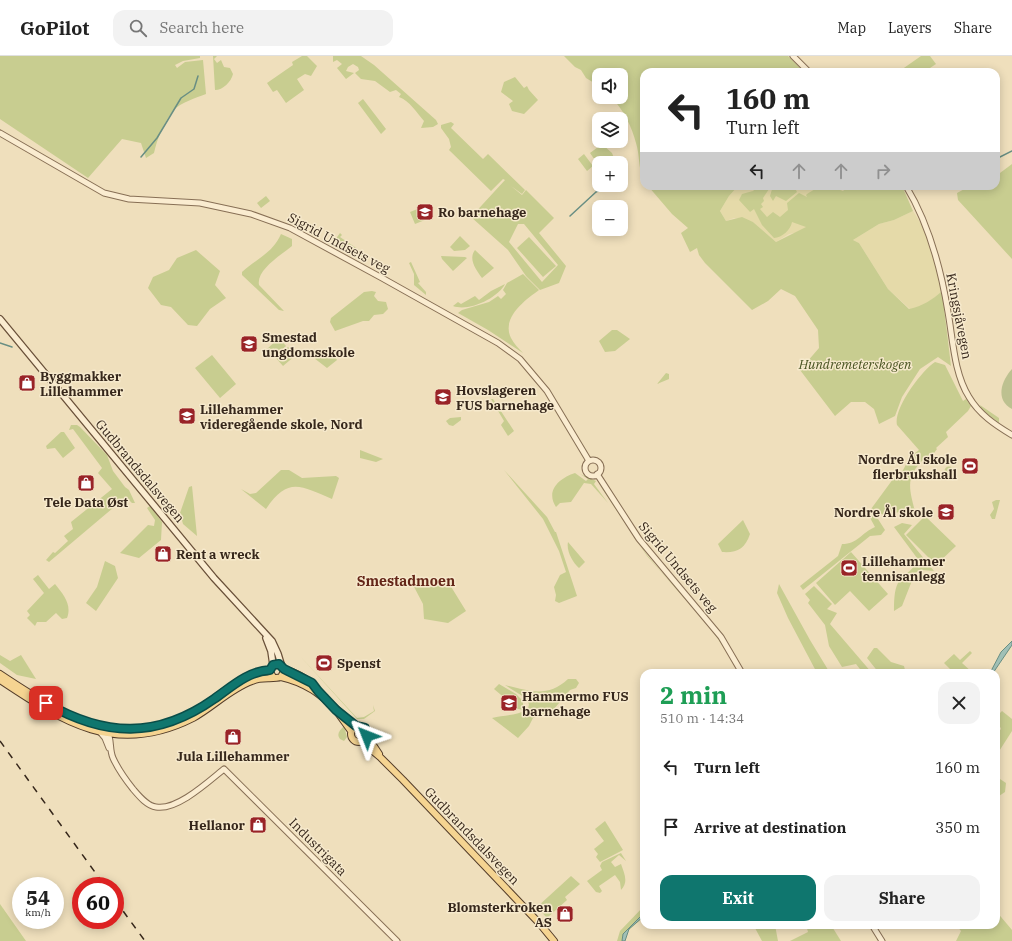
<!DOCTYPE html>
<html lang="en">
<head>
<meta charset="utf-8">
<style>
	:root { --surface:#fff; --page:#f2f2f2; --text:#222; --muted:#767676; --line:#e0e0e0; --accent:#0f766e }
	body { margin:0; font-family:"IBM Plex Serif",serif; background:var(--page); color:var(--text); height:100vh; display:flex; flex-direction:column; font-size:15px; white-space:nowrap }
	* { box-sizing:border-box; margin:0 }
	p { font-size:13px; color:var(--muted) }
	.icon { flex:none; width:22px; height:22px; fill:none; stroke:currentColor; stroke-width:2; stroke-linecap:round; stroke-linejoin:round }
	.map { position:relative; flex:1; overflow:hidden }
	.side { position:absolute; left:640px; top:613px; width:360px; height:260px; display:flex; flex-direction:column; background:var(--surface); border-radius:12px; box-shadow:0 2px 10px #0003 }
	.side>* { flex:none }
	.banner { position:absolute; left:640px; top:12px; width:360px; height:122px; border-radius:12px; box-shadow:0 2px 10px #0003; background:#fff; color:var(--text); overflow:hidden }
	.buttons { position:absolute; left:592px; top:12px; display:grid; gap:8px }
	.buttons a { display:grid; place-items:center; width:36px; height:36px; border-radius:8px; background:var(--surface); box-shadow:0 2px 10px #0003; font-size:20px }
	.speed { position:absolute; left:12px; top:821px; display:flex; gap:8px; font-size:20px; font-weight:700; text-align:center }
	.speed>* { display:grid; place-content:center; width:52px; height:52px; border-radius:50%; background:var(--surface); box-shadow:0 2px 10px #0003; line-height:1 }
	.speed small { font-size:10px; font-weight:400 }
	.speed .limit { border:6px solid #d22; background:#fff; color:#111 }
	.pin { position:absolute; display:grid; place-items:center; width:34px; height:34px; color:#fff; margin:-17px; border-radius:8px; box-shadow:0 2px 6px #0006 }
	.me { position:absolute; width:44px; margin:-22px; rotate:315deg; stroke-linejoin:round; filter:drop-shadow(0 0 3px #0008) }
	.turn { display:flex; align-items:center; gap:14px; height:84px; padding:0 20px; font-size:18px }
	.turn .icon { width:52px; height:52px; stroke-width:2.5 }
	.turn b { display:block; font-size:28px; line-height:34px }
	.lanes { display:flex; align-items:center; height:38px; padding:0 20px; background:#0003; justify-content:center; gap:20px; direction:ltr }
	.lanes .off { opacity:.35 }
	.round { display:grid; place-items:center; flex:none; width:42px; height:42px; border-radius:12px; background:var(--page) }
	.headline { display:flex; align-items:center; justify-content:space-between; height:68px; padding:0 20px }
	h1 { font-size:24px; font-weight:700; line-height:30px; color:#1e9e55 }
	.action { display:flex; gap:8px; margin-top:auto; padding:8px 20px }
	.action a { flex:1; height:46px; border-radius:12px; background:var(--accent); color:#fff; font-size:16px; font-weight:700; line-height:46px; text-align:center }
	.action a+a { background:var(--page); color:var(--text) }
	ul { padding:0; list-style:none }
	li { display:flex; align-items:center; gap:12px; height:60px; padding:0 20px }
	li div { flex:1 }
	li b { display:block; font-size:15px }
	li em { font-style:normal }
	header { display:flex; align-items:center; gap:24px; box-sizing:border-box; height:56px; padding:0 20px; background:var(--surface); border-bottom:1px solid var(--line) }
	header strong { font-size:19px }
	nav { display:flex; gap:22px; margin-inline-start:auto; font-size:14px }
	.search { width:280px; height:36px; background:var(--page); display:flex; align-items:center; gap:10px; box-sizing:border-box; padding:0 14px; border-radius:12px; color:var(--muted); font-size:15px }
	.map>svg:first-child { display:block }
	.farmland { fill:#e5daa9 }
	.green { fill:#c8cd90; fill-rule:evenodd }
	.cemetery { fill:#bdc190 }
	.water { fill:#a0c0b6; stroke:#688e83 }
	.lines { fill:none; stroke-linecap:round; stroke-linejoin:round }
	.stream { stroke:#688e83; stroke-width:1.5 }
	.tertiary-casing { stroke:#876f55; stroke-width:7 }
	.secondary-casing { stroke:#695039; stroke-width:8 }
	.primary-casing { stroke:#543d2a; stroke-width:8 }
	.tertiary { stroke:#faecd0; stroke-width:5 }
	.secondary { stroke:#faecd0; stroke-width:5.5 }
	.primary { stroke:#f5d491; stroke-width:6 }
	.rail { stroke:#36271b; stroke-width:1.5; stroke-dasharray:7 7; stroke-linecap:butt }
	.route-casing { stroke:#0a4d48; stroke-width:10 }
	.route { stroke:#0f766e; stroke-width:7 }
	.labels { text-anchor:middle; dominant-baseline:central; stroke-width:3; stroke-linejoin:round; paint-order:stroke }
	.poi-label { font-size:13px; font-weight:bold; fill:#36271b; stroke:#f6e9cc; text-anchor:start }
	.street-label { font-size:13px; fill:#36271b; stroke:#f6e9cc }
	.park-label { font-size:13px; font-style:italic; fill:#485320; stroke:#f6e9cc }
	.neighbourhood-label { font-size:14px; font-weight:bold; fill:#642618; stroke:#f6e9cc }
</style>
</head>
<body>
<header>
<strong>GoPilot</strong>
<div class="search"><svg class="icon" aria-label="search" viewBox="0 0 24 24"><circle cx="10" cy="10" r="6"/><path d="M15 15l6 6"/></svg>Search here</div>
<nav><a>Map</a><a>Layers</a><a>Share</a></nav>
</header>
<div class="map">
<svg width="1012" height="885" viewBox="0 0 1012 885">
	<rect width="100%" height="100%" fill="#efdfbc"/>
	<path class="farmland" d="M738,130h109l-41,42 -6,4 -11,2 -13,8 -23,-20 -19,-4 -8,3 -6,-10 9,-15z
		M913,155l7,11 9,20 13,49 -8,7 -14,9 -10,2 -22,-20 -29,-46 -6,-3 26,-16 15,-4z"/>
	<path class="green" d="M0,0h200v2l-17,3 -8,4 2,3 8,-6 18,-2 3,34c-10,4 -25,8 -33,17 -9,11 -16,28 -19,42l-8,5 -5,-15 -19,-4 -34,39 -88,-59z
		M213,0h4l-3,3 3,4 4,-3 3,7 6,1 3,6c-2,8 -10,16 -18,16z
		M302,0h5l10,10 -6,10 -6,-2 -8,5 7,11 -18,13 -9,-13 -4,2 -6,-9 26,-18 -1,-3z
		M333,0h28l13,9 62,55 2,4 -5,3 -12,1 3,-7c-8,-9 -14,-20 -25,-24l2,-3 -5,-4 -6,2 -15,-11 -14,-2 -6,-6 4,-3 -1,-3 -5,-3 -5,3 -2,4 8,2 -8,6 -9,-11 5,-4 -5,-4 -4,2z
		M564,0h224l16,16h-160v108c-6,-10 -4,-25 -8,-37 -4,-16 -13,-34 -25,-46h10v-22h-22v11l-13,-8 -5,-8 -6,-3z
		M921,0h9l6,8 -12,8h-21l-2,-2z
		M515,21l9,11 3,-2 2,4 9,10 -14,14 -12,-3 -3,-7 4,-3 -12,-9 3,-10z
		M363,43l23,30 -5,5 -23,-31z
		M451,66l3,2 -3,4 32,31 5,-5 37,36 -3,4 -11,-8 11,9 4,-5 28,28 -15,15 27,33 -7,17 -19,7 -14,-14 -18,-26 -37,-33 34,-37 -2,-1 -12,12 -42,-41 2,-3 -2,-8 -8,-11v-3zM518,168h6l34,41 -16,17 -33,-40z
		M602,88l10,9 4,10h-17v3l-9,-13z
		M584,98l9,12 -6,5 -9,-12z
		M1012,108v95l-54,-59 -1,-7 13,-7h26v-10z
		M648,130h90l-9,10 -9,15 6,10 16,-4 11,5 23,20 30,-15 -14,-5c-1,7 -10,16 -18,16l-12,-13 -8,-16 -4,3 -11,-12 3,-6 11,-3 5,-5h13l-8,12 1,3 -3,3 2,3 -3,2 7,8 6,-5 7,5 8,-7 -1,-7 12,-10 8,4 -1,-2c6,-5 20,-12 28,-9 3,1 5,4 9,5l4,-5h55l11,25 -19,9 -15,4 -26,16 6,3 29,46 21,20c14,-3 23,-9 33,-18l9,75 -13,-9 -18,12 -18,28 -7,19 -16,8 -5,-15 -9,-7h-14l-16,14 -35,-46 19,-22 -1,-18 -23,-34 -14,-7 -13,12 -16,9 -47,-47 -6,-8 -2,-7 -7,4 -9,-19 7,-5 -16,-14z
		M773,130h21l3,6 -11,9 -10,-5 -3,5 -3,-5z
		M266,140l4,5 -9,7 -4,-5z
		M420,152l5,12 -10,4 -5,-12z
		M340,177l2,2 -2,2 28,19 -3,4 -32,-17z
		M281,178l11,5v7c-11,9 -36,24 -33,39l25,26 -5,-1 -37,-35v-3c14,-13 31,-19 39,-38z
		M460,180l10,10 -5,4 -11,1 -4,-4z
		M529,181l27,29 -13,11 -26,-29z
		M196,194l24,21 -5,14 11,13 -16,11 -13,17 -9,-1 -17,-18 -10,-2 -13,-17 5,-11 16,-7 8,-12z
		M475,194l19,18 -12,10c-6,-8 -14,-19 -7,-28z
		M441,200l24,1 2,1 -14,13 -11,-12z
		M411,206l9,20 -2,1 8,9v3l-12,-10v-11l-5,-11z
		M523,218l16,16c-14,10 -38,28 -28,48 3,6 8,11 12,15l-35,-23 -30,-17 4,-3 27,-8 9,-6 3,3 5,-5 -3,-4 4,-7z
		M505,228c-7,14 -36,28 -52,22l5,-4 3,2 14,-8 4,4 12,-9z
		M372,235l4,1 -2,4 4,5 8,1 2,7 -5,5 -9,1 -5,6h-6l-28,10 -5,-9 1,-4 33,-26z
		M612,274h5l13,9 -15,12 -10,1 -6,-11z
		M279,282l7,8 -12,11 -7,-8z
		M288,291l8,8 -13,11 -7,-8z
		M330,293l7,11 -10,8 -13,-10z
		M212,299l24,29 -16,14 -25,-30z
		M935,306l10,3 18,36 3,-2 5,7 -3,5 -22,21 2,5 -12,11 1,1 -8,11 -3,-3c-23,21 -16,32 -10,59l-14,-5 -16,5 -15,-7 22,-30 9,-7 8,-15 9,-7 -22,-25c-4,-16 25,-55 38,-63z
		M666,317l3,1v5l-12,5z
		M491,343h2l21,32 -6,5 -7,-11 3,-4z
		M980,349l19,13v5l-17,-13z
		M461,361v3l-8,6 -4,-1 -3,-4 4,-3z
		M71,369h6l3,2 27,28 6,16 12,16 4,3 6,13h-3l-6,-6 -77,65 -3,-2 7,-8 2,1 13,-12 -4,-5 9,-7 -2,-7 41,-33 -14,-16 4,-5 -29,-39 -4,1z
		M61,376h3l11,16 -12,10 -8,-10 -8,1 -1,-3z
		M360,394l23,9 -7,3 -16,-4z
		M944.5 415a4.5 4.5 0 1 1 9 0a4.5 4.5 0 1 1-9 0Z
		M281,414h8l13,8 34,-2 3,2 -7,21c-31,-13 -44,-23 -66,10l-25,-20 9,5 6,-1z
		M504,414l43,47 8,15h1l21,64 -18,7 -4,-2 1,-6 -2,-8 6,-12 6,-3 -7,-21 -16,-32z
		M575,417l11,8 2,-2 -8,-5 16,7 -2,3 14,19 -17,-19 -7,-1 -13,19 -11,1 -4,4c-11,-17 4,-29 19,-34z
		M599,428c18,22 31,48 48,71 19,24 42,45 61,69 12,15 22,32 32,49l-24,-37 -15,-19 -54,-61z
		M192,430l5,50 -14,-12 -3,-11 9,-26z
		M996,444h4l-5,19h-3l-2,-4 4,-6 -2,-7z
		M150,450l12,16 -1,18 -22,18 -19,-5 28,-28 6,1 1,-6 -8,-12z
		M868,458l10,5 7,11 -4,5 -11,1 -67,54 -3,-4 38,-30 4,-12c16,0 19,-11 33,-17z
		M925,460l31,30 -20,19 -30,-30z
		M743,464l7,14c-5,15 -13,19 -28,18l-4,-8z
		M902,467l10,2 -8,9 30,37 -12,-1 -7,3 -13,33 -8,5c0,-8 0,-21 4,-28 6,-10 18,-13 19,-25l-23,-31z
		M568,486l17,20 -6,6c-6,-5 -13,-17 -11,-26z
		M851,496l37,42 -19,17 -19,-20 -15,14 -19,-22z
		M105,505l10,5 3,12 -22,33 -10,-8 11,-16z
		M38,519l11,14 6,-5c9,11 17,21 12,34l-5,1 -6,-6 -10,9h-9l-2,4 -8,-8 3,-3 -3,-4 17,-18 -11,-14z
		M418,525l23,5 9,-1 16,26 -18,12 -24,-4 -1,-15 -11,-21z
		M779,528l31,56 20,33h-13l-29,-55 -11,-25z
		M814,530l18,18 -5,5 10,4 -7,11 42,49h-9l-7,-9 -14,3 -13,-21 -4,-21 -17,-22 2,-3 -5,-6z
		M874,592h3l14,14 13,4 1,4 -2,3h-24l-12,-15z
		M970,595l2,2 -10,10 11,10h-19l-10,-10 10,-9 6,6z
		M0,599l10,6 11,-6 15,24 -19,-4 -17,-12z
		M300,600l57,62 7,-1 10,-6 -1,-6 2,6 -11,8h-7z
		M568,623h8l3,4 -3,5 -6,2 -16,19 -21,9 -4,8 -11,12 -26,-20c12,-3 25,-2 36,-9l1,-5 -5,-7 -19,-12c24,6 43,13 63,-6z
		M499,628l17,10 7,7v9l-14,-3 -2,-7 -13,-11z
		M1002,655l10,8v12l-16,25v-22l5,-5 -5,-12z
		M344,670l3,11 -3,4 -4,-2c-4,-5 0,-9 4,-13z
		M996,717l4,6 6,4 -1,9 -9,6z
		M605,765l18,29 -23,12 -4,-5 2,-3 -4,-5 10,-8 -9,-12z
		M621,797l5,8 -7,-6 -8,7 4,5 6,-3c3,9 8,18 0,26l-1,-8 -5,-7 -16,11 3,5 -2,2 -4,-1 -9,-11 15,-11 -2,-4 2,-4z
		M571,820l9,8 -15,13 2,3 -20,18 -10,-11z
		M0,848l26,37h-26z
		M644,850v11l-21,18 -1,6h-5l3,-10z
		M996,855l16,19v11h-56l5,-10 -5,-6h40z
		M755,869h20l3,16h-16l-7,-13z
		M806,869h25l10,16h-51l18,-9z"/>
	<path class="cemetery" d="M1012,313v40c-17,-9 -11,-28 0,-40z"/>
	<path class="water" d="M1012,585v4l-19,28h-3l11,-21z
		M644,857v3l-15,13 -4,12h-3l1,-7z"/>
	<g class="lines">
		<path class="stream" d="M141,101l16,-19 24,-40 13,-9 4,-13
			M996,103l16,-8
			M621,123h6
			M570,160l26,-24 13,-7
			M0,287l12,4"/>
		<g class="tertiary-casing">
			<path id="tertiary" d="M793,0l16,16
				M0,77l104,60 25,6 71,4 51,11 39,14 92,50 116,65 22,16 27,32 42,70
				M906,130c23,38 35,83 42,126 5,28 6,61 21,85 10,17 26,28 43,38
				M585 412a8 8 0 1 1 16 0a8 8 0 1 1-16 0Z
				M597,418l42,65 82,98 21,36
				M107,675c5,8 2,18 6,27 5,11 12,21 20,31 6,7 14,17 23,18 21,4 53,-26 68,-38l173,172
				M100,676l5,6 4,10
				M872,869l10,16"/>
		</g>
		<g class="secondary-casing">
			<path id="secondary" d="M0,263l214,259 58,63 6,13 3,10
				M266,582l5,13 2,14"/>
		</g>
		<g class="primary-casing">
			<path id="primary" d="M284,613c13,4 25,10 33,21
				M0,618c69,46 127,81 206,30 20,-13 40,-33 64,-34
				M281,621c36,8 48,28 75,49
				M0,624c63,42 116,77 193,38 20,-11 37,-29 59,-37 10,-5 20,-1 29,-4l3,-6 -3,-7h-6l-4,4 -1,4 3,5
				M338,657l13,18
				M351 678a8 8 0 1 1 16 0a8 8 0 1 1-16 0Z
				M367,680l12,18
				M362,686l18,15 23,23 137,144 14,17"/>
		</g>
		<use href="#tertiary" class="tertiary"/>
		<use href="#secondary" class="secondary"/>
		<use href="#primary" class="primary"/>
		<path class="rail" d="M0,685l105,145
			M115,844l30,41"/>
	</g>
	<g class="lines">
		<g class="route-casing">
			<path id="route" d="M46,647c59,34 111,36 168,-4 17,-12 34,-28 56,-29l3,-5 6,-1 5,5 28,14 6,8 18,19 20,16 9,2 2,8"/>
		</g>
		<use href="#route" class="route"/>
	</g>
	<defs>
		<g id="school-square" transform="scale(0.9)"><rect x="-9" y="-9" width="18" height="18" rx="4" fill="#992327" stroke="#f6e9cc"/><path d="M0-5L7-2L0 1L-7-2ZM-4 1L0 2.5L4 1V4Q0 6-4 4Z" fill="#fff"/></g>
		<g id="shop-square" transform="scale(0.9)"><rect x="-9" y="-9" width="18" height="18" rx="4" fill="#992327" stroke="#f6e9cc"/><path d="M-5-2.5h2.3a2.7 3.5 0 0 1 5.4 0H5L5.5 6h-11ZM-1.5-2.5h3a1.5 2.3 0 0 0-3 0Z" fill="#fff"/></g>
		<g id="stadium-square" transform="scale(0.9)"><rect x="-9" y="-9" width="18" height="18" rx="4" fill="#992327" stroke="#f6e9cc"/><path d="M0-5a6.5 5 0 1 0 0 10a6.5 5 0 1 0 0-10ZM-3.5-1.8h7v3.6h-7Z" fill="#fff"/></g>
	</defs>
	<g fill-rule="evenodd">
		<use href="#school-square" x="425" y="156"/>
		<use href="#school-square" x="249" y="288"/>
		<use href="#shop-square" x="27" y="327"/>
		<use href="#school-square" x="443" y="341"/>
		<use href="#school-square" x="187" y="360"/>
		<use href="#stadium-square" x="970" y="410"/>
		<use href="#shop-square" x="86" y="427"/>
		<use href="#school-square" x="946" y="456"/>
		<use href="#shop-square" x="163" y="498"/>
		<use href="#stadium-square" x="849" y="512"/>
		<use href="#stadium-square" x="324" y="607"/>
		<use href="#school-square" x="509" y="647"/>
		<use href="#shop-square" x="233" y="681"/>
		<use href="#shop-square" x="258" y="769"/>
		<use href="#shop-square" x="565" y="858"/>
	</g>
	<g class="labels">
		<g class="poi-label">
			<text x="438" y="156">Ro barnehage</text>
			<text x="262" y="281">Smestad<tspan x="262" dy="15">ungdomsskole</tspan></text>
			<text x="40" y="320">Byggmakker<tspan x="40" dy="15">Lillehammer</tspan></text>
			<text x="456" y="334">Hovslageren<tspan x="456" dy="15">FUS barnehage</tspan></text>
			<text x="200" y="353">Lillehammer<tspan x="200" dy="15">videregående skole, Nord</tspan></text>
			<text x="957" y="403" text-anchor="end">Nordre Ål skole<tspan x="957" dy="15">flerbrukshall</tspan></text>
			<text x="86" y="446" text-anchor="middle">Tele Data Øst</text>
			<text x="933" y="456" text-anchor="end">Nordre Ål skole</text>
			<text x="176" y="498">Rent a wreck</text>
			<text x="862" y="505">Lillehammer<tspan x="862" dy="15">tennisanlegg</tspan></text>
			<text x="337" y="607">Spenst</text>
			<text x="522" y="640">Hammermo FUS<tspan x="522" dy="15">barnehage</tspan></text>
			<text x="233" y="700" text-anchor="middle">Jula Lillehammer</text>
			<text x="245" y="769" text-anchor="end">Hellanor</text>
			<text x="552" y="851" text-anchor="end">Blomsterkroken<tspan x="552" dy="15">AS</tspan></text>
		</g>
		<g class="street-label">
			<text transform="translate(339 187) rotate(28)">Sigrid Undsets veg</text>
			<text transform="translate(959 260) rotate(79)">Kringsjåvegen</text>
			<text transform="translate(140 415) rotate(50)">Gudbrandsdalsvegen</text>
			<text transform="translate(678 511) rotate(50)">Sigrid Undsets veg</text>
			<text transform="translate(472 780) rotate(46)">Gudbrandsdalsvegen</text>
			<text transform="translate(318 791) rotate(45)">Industrigata</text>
		</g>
		<g class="park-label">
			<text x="855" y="308">Hundremeterskogen</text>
		</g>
		<g class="neighbourhood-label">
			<text x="406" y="525">Smestadmoen</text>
		</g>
	</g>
</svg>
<div class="buttons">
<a><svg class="icon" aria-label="sound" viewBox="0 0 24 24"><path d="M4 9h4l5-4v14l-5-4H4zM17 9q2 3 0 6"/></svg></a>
<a><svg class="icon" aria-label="layers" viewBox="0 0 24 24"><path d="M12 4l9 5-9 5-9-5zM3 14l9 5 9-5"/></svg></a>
<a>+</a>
<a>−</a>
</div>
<div class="speed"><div>54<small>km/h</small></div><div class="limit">60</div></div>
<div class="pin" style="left:46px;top:647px;background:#d93025"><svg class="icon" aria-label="arrive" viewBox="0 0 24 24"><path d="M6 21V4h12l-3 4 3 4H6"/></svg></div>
<svg class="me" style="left:367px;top:680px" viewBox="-20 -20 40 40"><path d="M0-17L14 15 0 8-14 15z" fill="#0f766e" stroke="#fff" stroke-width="4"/></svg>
<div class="banner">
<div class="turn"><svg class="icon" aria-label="left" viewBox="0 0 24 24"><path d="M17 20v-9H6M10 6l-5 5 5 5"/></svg><div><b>160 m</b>Turn left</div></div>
<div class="lanes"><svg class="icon" aria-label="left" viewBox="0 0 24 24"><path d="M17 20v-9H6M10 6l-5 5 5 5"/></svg><svg class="icon off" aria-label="ahead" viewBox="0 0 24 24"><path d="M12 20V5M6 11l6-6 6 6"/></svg><svg class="icon off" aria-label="ahead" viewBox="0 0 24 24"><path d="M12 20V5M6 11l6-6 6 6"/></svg><svg class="icon off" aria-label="right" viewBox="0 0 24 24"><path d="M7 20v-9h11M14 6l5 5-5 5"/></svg></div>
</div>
<section class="side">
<div class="headline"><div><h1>2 min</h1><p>510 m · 14:34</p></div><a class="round"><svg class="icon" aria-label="close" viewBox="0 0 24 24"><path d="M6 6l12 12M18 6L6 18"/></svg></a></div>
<ul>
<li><svg class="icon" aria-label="left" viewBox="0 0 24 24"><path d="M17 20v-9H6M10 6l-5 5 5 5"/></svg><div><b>Turn left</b></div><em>160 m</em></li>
<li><svg class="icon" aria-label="arrive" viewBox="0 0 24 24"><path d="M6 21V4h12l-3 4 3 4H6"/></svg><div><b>Arrive at destination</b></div><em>350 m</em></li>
</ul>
<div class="action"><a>Exit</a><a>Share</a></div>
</section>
</div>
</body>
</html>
